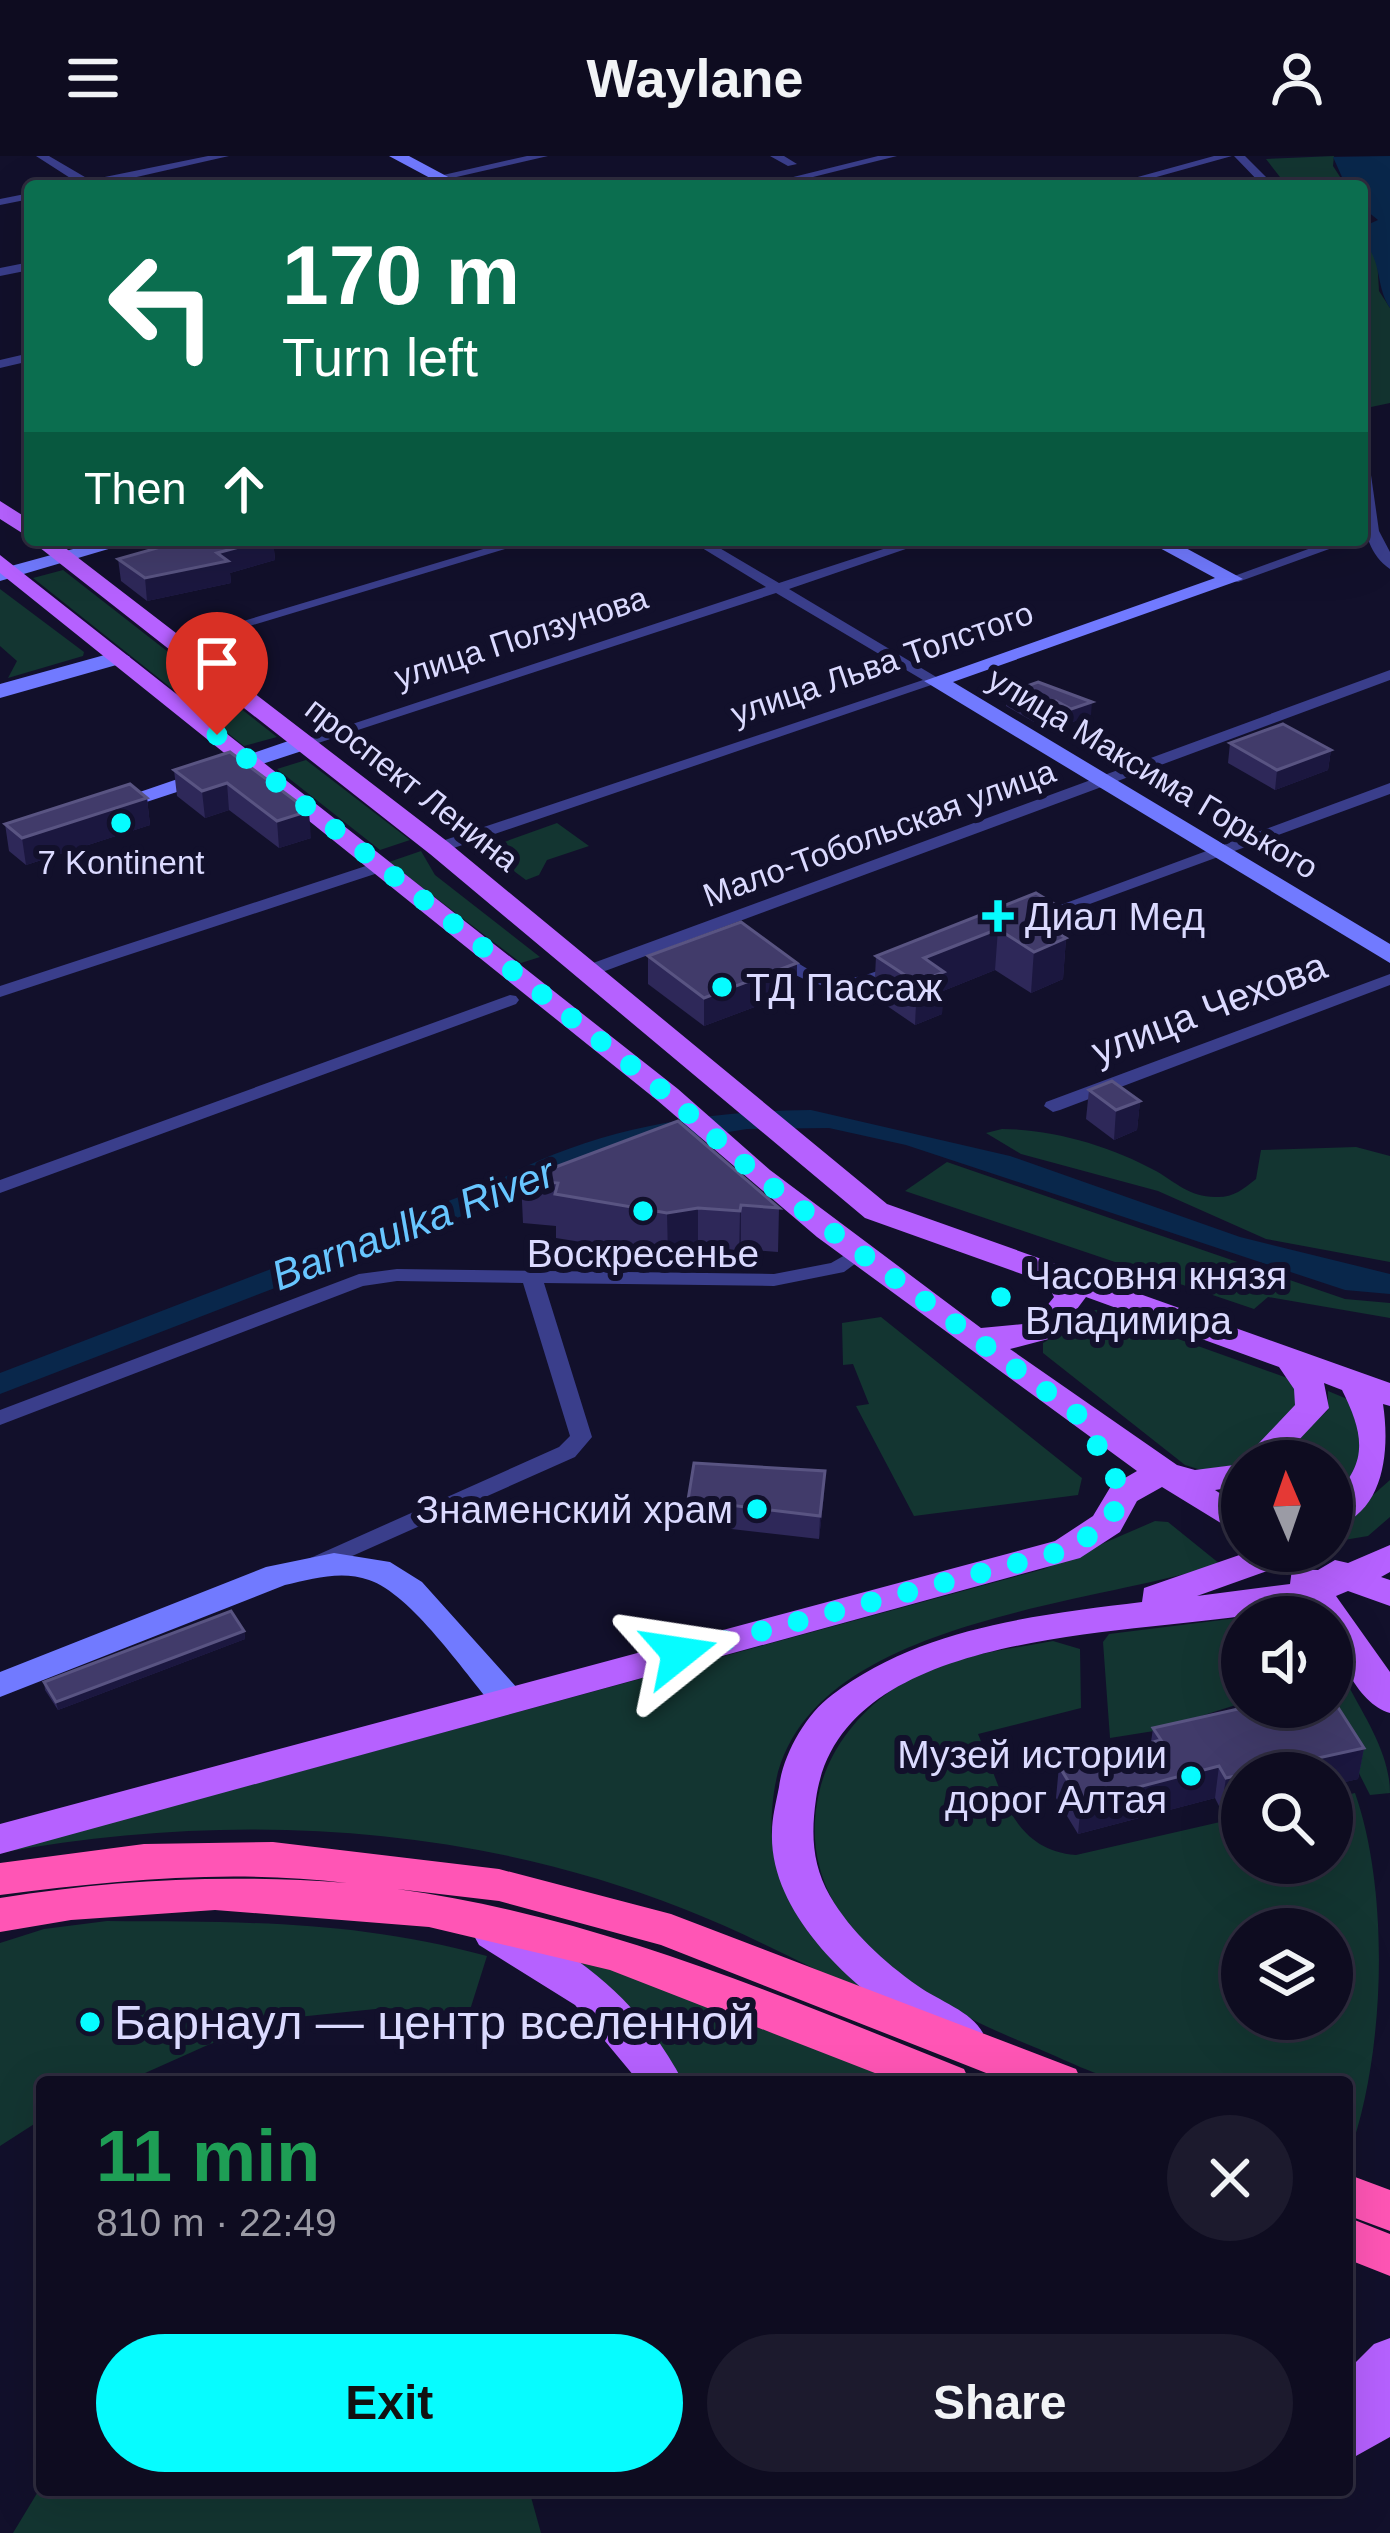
<!DOCTYPE html>
<html lang="en">
<head>
<meta charset="utf-8">
<style>
	:root { --surface:#0e0c20; --page:#1c1a2d; --text:#f1f3f6; --muted:#9b9ba5; --line:#2e2c3e; --accent:#06fcff }
	body { margin:0; font-family:Arial,sans-serif; background:var(--page); color:var(--text); height:100vh; display:flex; flex-direction:column; font-size:45px; white-space:nowrap }
	* { box-sizing:border-box; margin:0 }
	p { font-size:39px; color:var(--muted) }
	.icon { flex:none; width:66px; height:66px; fill:none; stroke:currentColor; stroke-width:2; stroke-linecap:round; stroke-linejoin:round }
	.map { position:relative; flex:1; overflow:hidden }
	.panel { position:absolute; left:36px; top:1920px; width:1317px; height:420px; display:flex; flex-direction:column; background:var(--surface); border-radius:12px; box-shadow:0 12px 48px #0002,0 0 0 3px var(--line) }
	.panel>* { flex:none }
	.guide { position:absolute; left:24px; top:24px; width:1344px; height:366px; border-radius:12px; box-shadow:0 12px 48px #0002,0 0 0 3px var(--line); background:#0b6e4f; color:#fff; overflow:hidden }
	.needle { width:78px; rotate:358deg }
	.controls { position:absolute; left:1221px; top:1284px; display:grid; gap:24px }
	.controls a { display:grid; place-items:center; width:132px; height:132px; border-radius:50%; background:var(--surface); box-shadow:0 12px 48px #0002,0 0 0 3px var(--line); font-size:60px }
	.pin { position:absolute; display:grid; place-items:center; width:102px; height:102px; color:#fff; margin:-123px -51px; border-radius:50% 50% 50% 0; rotate:-45deg; box-shadow:0 0 12px #0007 }
	.pin .icon { rotate:45deg }
	.me { position:absolute; width:132px; margin:-66px; rotate:75deg; stroke-linejoin:round; filter:drop-shadow(0 0 9px #0008) }
	.turn { display:flex; align-items:center; gap:42px; height:252px; padding:0 60px; font-size:54px }
	.turn .icon { width:156px; height:156px; stroke-width:2.5 }
	.turn b { display:block; font-size:84px; line-height:102px }
	.then { display:flex; align-items:center; height:114px; padding:0 60px; background:#0003; gap:24px; font-size:45px }
	.round { display:grid; place-items:center; flex:none; width:126px; height:126px; border-radius:63px; background:var(--page) }
	.summary { display:flex; align-items:center; justify-content:space-between; height:204px; padding:0 60px }
	h1 { font-size:72px; font-weight:700; line-height:90px; color:#1e9e55 }
	.primary-button { display:flex; gap:24px; margin-top:auto; padding:24px 60px }
	.primary-button a { flex:1; height:138px; border-radius:72px; background:var(--accent); color:#111; font-size:48px; font-weight:700; line-height:138px; text-align:center }
	.primary-button a+a { background:var(--page); color:var(--text) }
	header { display:flex; justify-content:space-between; align-items:center; height:156px; padding:0 60px; background:var(--surface); font-size:54px; font-weight:700 }
	.map>svg:first-child { display:block }
	.green { fill:#133531; fill-rule:evenodd }
	.water { fill:#09274b }
	.lines { fill:none; stroke-linecap:round; stroke-linejoin:round }
	.street { fill:#3a3e8b; fill-rule:evenodd }
	.secondary { fill:#717aff; fill-rule:evenodd }
	.primary { fill:#b661ff; fill-rule:evenodd }
	.highway { fill:#ff55b5; fill-rule:evenodd }
	.wall { fill:#2e2859 }
	.shaded-wall { fill:#1b173f }
	.building { fill:#413b6a; stroke:#595482; stroke-width:3 }
	.route { stroke:#06fcff; stroke-width:21; stroke-dasharray:0 37.8 }
	.poi-dot { fill:#06fcff; stroke:#12102b; stroke-width:4.5 }
	.labels { text-anchor:middle; dominant-baseline:central; stroke-width:12; stroke-linejoin:round; paint-order:stroke }
	.far-street-label { font-size:33px; fill:#dbdaff; stroke:#12102b }
	.far-poi-label { font-size:33px; fill:#dbdaff; stroke:#12102b }
	.poi-label { font-size:39px; fill:#dbdaff; stroke:#12102b; text-anchor:start }
	.street-label { font-size:39px; fill:#dbdaff; stroke:#12102b }
	.water-label { font-size:42px; font-style:italic; fill:#68c6ff; stroke:#12102b }
	.near-poi-label { font-size:48px; fill:#dbdaff; stroke:#12102b; text-anchor:start }
</style>
</head>
<body>
<header><svg class="icon" aria-label="menu" viewBox="0 0 24 24"><path d="M4 6h16M4 12h16M4 18h16"/></svg>Waylane<svg class="icon" aria-label="person" viewBox="0 0 24 24"><circle cx="12" cy="8" r="4"/><path d="M4 21q1-7 8-7t8 7"/></svg></header>
<div class="map">
<svg width="1390" height="2377" viewBox="0 0 1390 2377">
	<rect width="100%" height="100%" fill="#12102b"/>
	<path class="green" d="M1334,0l-1,10 13,20h-59l-21,-27z
		M1362,67l7,1 -4,19 12,14 2,34 11,17v95l-19,4 -9,-44z
		M63,414l214,167 -33,9 -211,-168z
		M0,433l84,63 -1,4 -75,22 9,-17 -17,-15z
		M306,604l104,80 -30,10 -103,-81z
		M557,667l32,23 -42,14 -8,15 -13,5 -35,-26 2,-8z
		M421,695l14,24 105,82 -19,6 -132,-101z
		M1002,973c50,0 109,17 154,42 19,11 34,26 59,26 18,1 27,-7 41,-18l5,-29 95,-3 34,9v106l-124,-23 -108,-48 -137,-37 -35,-21z
		M947,1006l398,137 45,4v15l-122,-21 -14,12 -349,-118z
		M1097,1154l199,71 11,13 -65,70 -41,6 -16,-5 -142,-112v-10c19,-10 34,-33 54,-33z
		M881,1161l201,161 -4,17 -164,21 -58,-110 13,-2 -16,-40 -10,1 -1,-42z
		M1328,1235l29,12 14,56 -39,40v-38h-58l54,-51z
		M1390,1324v37l-22,19 -36,6v-11z
		M1155,1365l13,1 52,42c-133,43 -422,56 -446,228 -3,21 -5,54 4,73 21,45 60,87 88,129 -61,-29 -120,-61 -182,-85 -216,-86 -457,-98 -684,-56l1044,-284z
		M1286,1456l4,5h-48v86l-88,28 -44,7 -7,-96 6,-8z
		M1053,1485l27,8 1,59 -103,26c24,54 31,115 98,121l166,-38v46h90v-65l23,-5c35,99 31,264 -8,367v-78c-52,0 -103,0 -155,0 -20,0 -44,3 -64,0 -31,-5 -64,-23 -94,-35 -99,-40 -239,-115 -217,-244 7,-45 35,-84 72,-111 47,-34 109,-41 164,-51zM1242,1773h90v90h-90z
		M1342,1530l7,1c17,32 41,68 41,106l-20,2 -36,-71 -2,-35z
		M107,1765c138,1 245,-1 380,35l-18,57 -84,-5 -87,9 -88,27 -85,38h-83v37l-42,27v-203l44,-14z
		M581,1797l340,129h-243l-107,-119z
		M42,2329v5h487l12,43h-528z"/>
	<path class="water" d="M1390,0v152c-15,-23 -7,-43 -25,-65l4,-19 9,-4 -16,-13v-21h-16l-13,-29z
		M811,954l199,46 230,81 150,37v20l-45,-4 -439,-145 -77,-17 -82,1 -68,11 -160,54 -519,200v-21l490,-188c98,-56 210,-74 321,-75z"/>
	<g class="lines">
		<path class="street" d="M36,0h13l41,24 118,-24h21l-132,30h-24l5,-3z
			M527,0h21l-131,30h-22z
			M770,0h14l13,8 -9,2z
			M878,0h19l-120,30h-20z
			M1214,0h18l-108,30h-19z
			M1234,0h11l30,30h-12z
			M30,37v6l-30,6v-6z
			M30,106v8l-30,6v-8z
			M30,197v8l-30,7v-8z
			M1362,301l7,4 10,70 11,21v17c-34,-23 -28,-75 -28,-112z
			M513,384h22l-355,107 -13,-3z
			M689,384h17l73,43 132,-43h21l-143,49 154,92 -504,172 -6,-1v-8l490,-164 -147,-87 -467,153 -6,2 -8,-5 471,-156z
			M1333,384h21l-116,42 -12,-3z
			M1390,514v10l-793,294 -6,1 -9,-5 3,-4z
			M1390,627v11l-355,130 -6,1 -9,-5z
			M381,705l8,5 -2,4 -387,127v-11z
			M776,795c13,5 23,13 35,20 32,17 57,2 88,-7l9,5c-48,35 -93,21 -138,-9v-8z
			M1390,818v11l-330,125 -7,2 -9,-6 2,-4z
			M510,839l6,1 3,4 -3,4 -516,189v-13z
			M861,1090l10,6 -27,20 -70,14 -230,-3 48,154 -17,20 -261,116 -8,-3 -3,-5 3,-5 253,-113 11,-11 -47,-153 -126,-2 -34,5 -363,139v-15l359,-136 38,-5 377,5 57,-11z"/>
		<path class="secondary" d="M389,0h20l56,30h-20z
			M106,384h33l-139,41v-12z
			M1145,384h26l72,39 -290,103 437,262v19l-466,-282 291,-103z
			M119,495l11,6 -3,5 -127,36v-14z
			M303,580l8,2v10l-195,64h-16l-4,-5z
			M334,1397l56,9 32,20 96,107 5,9 -5,9h-24c-30,-35 -83,-113 -125,-127 -28,-10 -57,-1 -84,5l-285,112v-25l266,-105z"/>
		<path class="primary" d="M0,345l30,19v18l-30,-19z
			M30,384h25l393,302 439,362 503,179v23l-7,-2c7,46 2,109 -51,124v-31c38,-34 31,-65 10,-107l-18,-7 5,25 -50,53h-37l53,-56 -1,-16 -15,-22 -193,-70 -30,40 -46,12 167,116 18,5 47,-6v22l-27,4 27,18v28l-80,-49 -25,14 -17,31 -40,26 -1080,296v-30l1055,-283 38,-25 18,-30 26,-15 -320,-234 -159,-136 -658,-528v-18l678,534 92,81 211,158 52,-5 21,-26 -7,-14 -182,-65 -435,-364z
			M1390,1389v27l-9,5 9,3v26l-42,-15 -12,5 54,76v41c-33,-9 -58,-65 -58,-96h-19l-8,-12c-137,35 -463,8 -489,194 -5,35 -4,65 14,97 21,36 54,66 88,90 21,15 53,25 65,47l-6,12c-27,9 -51,-11 -73,-26 -59,-38 -135,-110 -132,-187 0,-14 4,-30 7,-45 4,-32 26,-72 53,-92 87,-67 204,-80 310,-93l2,-14 107,-37h55l-5,8 -104,37 93,-12 2,-15 26,1 17,-10 13,3z
			M493,1762c81,26 152,89 190,164h-44l-64,-77 -96,-60 -6,-11 6,-11z
			M1390,2182v99l-43,24v-90l27,-27z"/>
		<path class="highway" d="M273,1686l226,27 172,45 405,155 6,13h-73l-348,-137 -162,-44 -102,-12c199,27 382,106 567,180l6,13h-72l-288,-112 -181,-43 -214,-17 -144,10 -71,12v-34c116,-19 229,-24 347,-15 -118,-14 -230,-3 -347,12v-32l144,-19z
			M1347,2018l43,16v41l-43,-16z
			M1347,2061l43,17v42l-43,-17z"/>
	</g>
	<path class="wall" d="M154,384h119l2,20 -45,13 1,10 -84,18 -26,-20 -3,-22 45,-13z
		M1038,526l53,33 -21,8 -15,-9 -21,8 -28,-16 1,-13z
		M1230,587l101,7 -3,20 -53,20 -47,-27z
		M230,596l81,86 -32,10 -50,-38 -24,8 -28,-22 -3,-26z
		M147,642l3,27 -124,40 -17,-14 -4,-27z
		M1036,737l18,37 12,8 -3,41 -32,14 -36,-23 -52,21 -1,23 -27,11 -41,-28 2,-41z
		M648,800l149,7v28l-93,35 -56,-42z
		M1089,934l51,11 -3,29 -23,10 -28,-21z
		M521,1024l258,28 -1,44 -37,-3 -2,6 -41,-4 -30,5 -112,-18v-12l-33,-3z
		M824,1338l-5,45 -131,-15v-24z
		M244,1475l1,8 -187,71 -13,-20 -1,-8z
		M1153,1572l211,20 -6,31 -137,31 -6,-12 -137,36 -22,-36 3,-32 92,-24z"/>
	<path class="shaded-wall" d="M265,384h8l2,20 -45,13 1,10 -84,18 -2,-23 72,-25z
		M1056,545l-1,13 -21,8 1,-13z
		M1092,546l-1,13 -21,8 1,-14z
		M1331,594l-3,20 -53,20 2,-20z
		M227,627l2,27 -24,8 -3,-27z
		M147,642l3,27 -124,40 -4,-27z
		M309,655l2,27 -32,10 -2,-27z
		M1056,749l-4,39 14,-6 -3,41 -32,14 5,-73 8,-11z
		M998,773l-3,41 -52,21 -1,23 -27,11 2,-42 7,-25z
		M797,807v28l-93,35v-28z
		M1140,945l-3,29 -23,10 2,-30z
		M741,1049v44l-2,6 1,-44z
		M698,1052v43l-30,5 -1,-43z
		M825,1315l-1,23 -5,45 1,-23z
		M244,1475l1,8 -187,71 -2,-8z
		M1364,1592l-6,31 -26,6v-12h-84z
		M1219,1610l-4,32 -137,36 3,-32z
		M1242,1618v31l-21,5 5,-32z"/>
	<path class="building" d="M171,384h94l-48,13 11,8 -83,17 -27,-19 57,-16z
		M1038,526l54,20 -21,7 -15,-8 -21,8 -28,-16z
		M1283,568l48,26 -54,20 -47,-27z
		M230,596l79,59 -32,10 -50,-38 -25,8 -28,-21z
		M130,628l17,14 -125,40 -17,-14z
		M1036,737l20,12 -12,4 7,5 -15,6 30,18 -32,14 -36,-23 -74,29 20,14 -27,11 -41,-27z
		M741,766l56,41 -93,35 -56,-42z
		M1112,925l28,20 -24,9 -27,-20z
		M678,965l101,87 -38,-3 -1,6 -42,-3 -31,5 -112,-19 3,-11 -37,-3z
		M694,1307l131,8 -5,45 -132,-16z
		M231,1455l13,20 -188,71 -12,-20z
		M1332,1542l32,50 -138,30 -7,-12 -138,36 -22,-36 102,-26 -8,-12 94,-21h85z"/>
	<g class="lines">
		<path class="route" d="M217,579l451,360 91,82 323,241 42,76 -17,30 -40,26 -388,103"/>
	</g>
	<g class="poi-dot">
		<circle cx="121" cy="667" r="12"/>
		<path d="M992 742h12v12h12v12h-12v12h-12v-12h-12v-12h12z"/>
		<circle cx="722" cy="831" r="12"/>
		<circle cx="643" cy="1055" r="12"/>
		<circle cx="1001" cy="1141" r="12"/>
		<circle cx="757" cy="1353" r="12"/>
		<circle cx="1191" cy="1620" r="12"/>
		<circle cx="90" cy="1866" r="12"/>
	</g>
	<g class="labels">
		<g class="far-street-label">
			<text transform="translate(521 481) rotate(-18)">улица Ползунова</text>
			<text transform="translate(882 507) rotate(-19)">улица Льва Толстого</text>
			<text transform="translate(1153 617) rotate(31)">улица Максима Горького</text>
			<text transform="translate(412 628) rotate(38)">проспект Ленина</text>
			<text transform="translate(879 677) rotate(-20)">Мало-Тобольская улица</text>
		</g>
		<g class="far-poi-label">
			<text x="121" y="706">7 Kontinent</text>
		</g>
		<g class="poi-label">
			<text x="1025" y="760">Диал Мед</text>
			<text x="746" y="831">ТД Пассаж</text>
			<text x="643" y="1097" text-anchor="middle">Воскресенье</text>
			<text x="1025" y="1119">Часовня князя<tspan x="1025" dy="45">Владимира</tspan></text>
			<text x="733" y="1353" text-anchor="end">Знаменский храм</text>
			<text x="1167" y="1598" text-anchor="end">Музей истории<tspan x="1167" dy="45">дорог Алтая</tspan></text>
		</g>
		<g class="street-label">
			<text transform="translate(1209 852) rotate(-21)">улица Чехова</text>
		</g>
		<g class="water-label">
			<text transform="translate(413 1068) rotate(-21)">Barnaulka River</text>
		</g>
		<g class="near-poi-label">
			<text x="114" y="1866">Барнаул — центр вселенной</text>
		</g>
	</g>
</svg>
<div class="controls">
<a><svg class="needle" viewBox="-14 -14 28 28"><path d="M0-13l5 13h-10z" fill="#e53935"/><path d="M0 13l5-13h-10z" fill="#9b9ba5"/></svg></a>
<a><svg class="icon" aria-label="sound" viewBox="0 0 24 24"><path d="M4 9h4l5-4v14l-5-4H4zM17 9q2 3 0 6"/></svg></a>
<a><svg class="icon" aria-label="search" viewBox="0 0 24 24"><circle cx="10" cy="10" r="6"/><path d="M15 15l6 6"/></svg></a>
<a><svg class="icon" aria-label="layers" viewBox="0 0 24 24"><path d="M12 4l9 5-9 5-9-5zM3 14l9 5 9-5"/></svg></a>
</div>
<div class="pin" style="left:217px;top:579px;background:#d93025"><svg class="icon" aria-label="arrive" viewBox="0 0 24 24"><path d="M6 21V4h12l-3 4 3 4H6"/></svg></div>
<svg class="me" style="left:679px;top:1497px" viewBox="-20 -20 40 40"><path d="M0-17L14 15 0 8-14 15z" fill="#06fcff" stroke="#fff" stroke-width="4"/></svg>
<div class="guide">
<div class="turn"><svg class="icon" aria-label="left" viewBox="0 0 24 24"><path d="M17 20v-9H6M10 6l-5 5 5 5"/></svg><div><b>170 m</b>Turn left</div></div>
<div class="then">Then<svg class="icon" aria-label="ahead" viewBox="0 0 24 24"><path d="M12 20V5M6 11l6-6 6 6"/></svg></div>
</div>
<section class="panel">
<div class="summary"><div><h1>11 min</h1><p>810 m · 22:49</p></div><a class="round"><svg class="icon" aria-label="close" viewBox="0 0 24 24"><path d="M6 6l12 12M18 6L6 18"/></svg></a></div>
<div class="primary-button"><a>Exit</a><a>Share</a></div>
</section>
</div>
</body>
</html>
